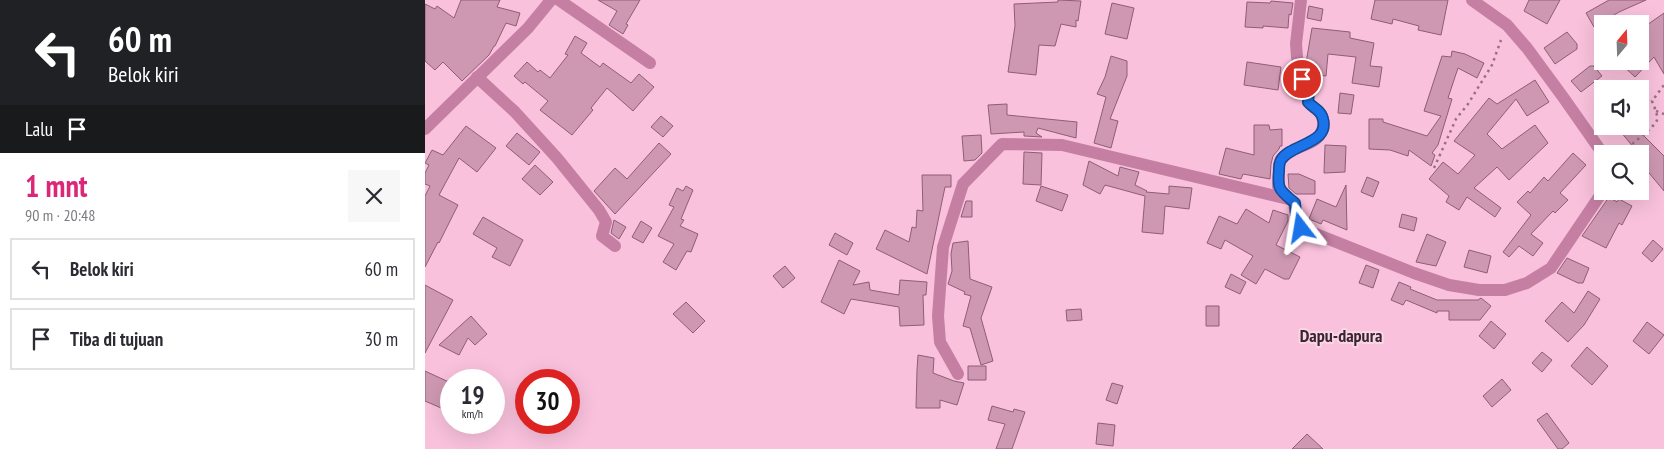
<!DOCTYPE html>
<html lang="id">
<head>
<meta charset="utf-8">
<style>
	:root { --surface:#fff; --page:#f7f7f7; --text:#2b2b33; --muted:#7c7c81; --line:#e1e1e2; --accent:#db2777 }
	body { margin:0; font-family:"PT Sans Narrow",sans-serif; background:var(--page); color:var(--text); height:100vh; display:flex; flex-direction:column; font-size:19px; white-space:nowrap }
	* { box-sizing:border-box; margin:0 }
	p { font-size:16px; color:var(--muted) }
	.icon { flex:none; width:28px; height:28px; fill:none; stroke:currentColor; stroke-width:2; stroke-linecap:round; stroke-linejoin:round }
	.map { position:relative; flex:1; overflow:hidden }
	.side { display:flex; flex-direction:column; background:var(--surface); width:425px }
	.side>* { flex:none }
	.hud { background:#202124; color:#fff; overflow:hidden }
	.needle { width:32px; rotate:19deg }
	.buttons { position:absolute; left:1169px; top:15px; display:grid; gap:10px }
	.buttons a { display:grid; place-items:center; width:55px; height:55px; border-radius:0px; background:var(--surface); box-shadow:0 5px 20px #0002; font-size:25px }
	.speed { position:absolute; left:15px; top:369px; display:flex; gap:10px; font-size:25px; font-weight:700; text-align:center }
	.speed>* { display:grid; place-content:center; width:65px; height:65px; border-radius:50%; background:var(--surface); box-shadow:0 5px 20px #0002; line-height:1 }
	.speed small { font-size:12px; font-weight:400 }
	.speed .limit { border:8px solid #d22; background:#fff; color:#111 }
	.pin { position:absolute; display:grid; place-items:center; width:42px; height:42px; color:#fff; margin:-21px; border:2px solid #fff; border-radius:50%; box-shadow:0 1px 5px #0007 }
	.me { position:absolute; width:55px; margin:-28px; rotate:346deg; stroke-linejoin:round; filter:drop-shadow(0 0 4px #0008) }
	.turn { display:flex; align-items:center; gap:18px; height:105px; padding:0 25px; font-size:22px }
	.turn .icon { width:65px; height:65px; stroke-width:2.5 }
	.turn b { display:block; font-size:35px; line-height:42px }
	.then { display:flex; align-items:center; height:48px; padding:0 25px; background:#0003; gap:10px; font-size:19px }
	.round { display:grid; place-items:center; flex:none; width:52px; height:52px; border-radius:0px; background:var(--page) }
	.overview { display:flex; align-items:center; justify-content:space-between; height:85px; padding:0 25px }
	h1 { font-size:30px; font-weight:700; line-height:38px; color:var(--accent) }
	ul { padding:0; list-style:none }
	li { display:flex; align-items:center; gap:15px; height:62px; margin:0 10px 8px; padding:0 15px; border:2px solid var(--line); border-radius:0px }
	li div { flex:1 }
	li b { display:block; font-size:19px }
	li em { font-style:normal }
	main { display:flex; flex:1; min-height:0 }
	.map>svg:first-child { display:block }
	.building { fill:#ce98b3; stroke:#8f5d76 }
	.lines { fill:none; stroke-linecap:round; stroke-linejoin:round }
	.path { stroke:#977183; stroke-width:2.5; stroke-dasharray:2.5 4; stroke-linecap:butt }
	.minor { stroke:#c57fa3; stroke-width:12 }
	.route-casing { stroke:#114b97; stroke-width:12 }
	.route { stroke:#1a73e8; stroke-width:9 }
	.labels { text-anchor:middle; dominant-baseline:central; stroke-width:4; stroke-linejoin:round; paint-order:stroke }
	.quarter-label { font-size:18px; font-weight:bold; fill:#3b2530; stroke:#f8d6e6 }
</style>
</head>
<body>
<main>
<section class="side">
<div class="hud">
<div class="turn"><svg class="icon" aria-label="left" viewBox="0 0 24 24"><path d="M17 20v-9H6M10 6l-5 5 5 5"/></svg><div><b>60 m</b>Belok kiri</div></div>
<div class="then">Lalu<svg class="icon" aria-label="arrive" viewBox="0 0 24 24"><path d="M6 21V4h12l-3 4 3 4H6"/></svg></div>
</div>
<div class="overview"><div><h1>1 mnt</h1><p>90 m · 20:48</p></div><a class="round"><svg class="icon" aria-label="close" viewBox="0 0 24 24"><path d="M6 6l12 12M18 6L6 18"/></svg></a></div>
<ul>
<li><svg class="icon" aria-label="left" viewBox="0 0 24 24"><path d="M17 20v-9H6M10 6l-5 5 5 5"/></svg><div><b>Belok kiri</b></div><em>60 m</em></li>
<li><svg class="icon" aria-label="arrive" viewBox="0 0 24 24"><path d="M6 21V4h12l-3 4 3 4H6"/></svg><div><b>Tiba di tujuan</b></div><em>30 m</em></li>
</ul>
</section>
<div class="map">
<svg width="1239" height="449" viewBox="0 0 1239 449">
	<rect width="100%" height="100%" fill="#f9c1dc"/>
	<path class="building" d="M36,0h39l-3,7 23,6 -4,13 -10,-3 -11,23h-1l-5,9 -27,26 -19,-19 -8,8 -10,-9v-57l10,5 2,-3 17,12z
		M173,0h42l-14,24 2,1 -5,9 -14,-9 8,-14z
		M633,0l23,1 -3,20 -2,-1v7l-15,-3 -6,22 -16,-1 -3,30 -28,-3 7,-46 -1,-22 44,-2z
		M950,0h73l-7,35 -23,-5 1,-4 -26,-7 -1,5 -21,-5z
		M1104,0h31l-13,24 -23,-13z
		M1184,0h37l-27,12 -25,15 -8,-14z
		M846,1l22,2 -2,12 -2,-1 -1,14 -25,-2v2l-18,-1 2,-25 23,1z
		M687,3l22,5 -7,31 -22,-5z
		M884,6l14,3 -2,12 -14,-3z
		M1239,13v61l-10,-17 -19,20 -17,-16h22v-31z
		M887,28l38,4v6l24,5 -4,23 12,1 -3,20 -27,-4 4,-26 -28,-3 -2,22 -17,-2 -3,-11z
		M1142,32l10,12v5l-22,15 -11,-16z
		M150,36l12,7 -6,10 19,14 3,-4 28,20 8,-9 15,13 -21,24 -26,-23 -16,20 2,2 -21,25 -32,-25 8,-9 -23,-19 -2,2 -9,-8 13,-14 11,10 2,-2 10,8 18,-23 -3,-1z
		M1027,51l13,3 19,9 -7,15 -19,-10 -10,30 4,1 -14,46 -6,8 3,2 -4,11 -22,-16 -1,6 -18,-6 -21,-1v-30h14v3l44,14 14,-20 -17,-5 18,-55 9,1z
		M686,56l16,5v15l-17,43 8,2 -7,27 -17,-5 12,-46 -9,-3 8,-17z
		M822,62l34,5 -3,23 -34,-5z
		M1165,66h4l8,10 -21,16 -10,-11z
		M1110,80l14,22 -22,14 -11,-17 -29,35 15,15 33,-24 13,18 -39,37 -12,-13 -23,21 27,20 -6,9 -28,-20 -8,13 -13,-8 3,-6 -20,-17 14,-17 15,12 17,-19 -21,-14 35,-43 8,6z
		M915,93l14,2 -3,19 -13,-1z
		M582,104v11l70,7 -1,16 -38,-10 -2,5 6,4 -18,-1v-4l-33,2 -3,-29z
		M236,116l12,10 -10,11 -12,-10z
		M829,125h15l1,5 12,-1v17h-2l-1,3 -6,7 -2,8 -1,15 -27,-5 -2,5 -22,-5 7,-26 28,7z
		M41,126l30,22 -19,24 -18,-14 -20,37 19,10 -19,38 -1,-1 -13,25v-71l5,-10 -5,-2v-11l4,-8 -4,-2 7,-13 11,5z
		M1191,126h18l30,30v35l-24,-29v-8h-7l-2,-3 3,-3z
		M92,133l23,19 -11,13 -23,-19z
		M556,135l1,18 -7,7 -11,1 -2,-25z
		M234,143l12,11 -56,60 -21,-23 21,-23 12,11z
		M900,145l21,1 -1,26 -21,1z
		M599,152l18,1 -1,32 -18,-1z
		M1148,153l13,12 -26,28 8,7 -13,13 -2,-2 -22,23 12,9 -10,13 -14,-10 -10,11 -6,-5 28,-37 -14,-13 11,-11 2,2 14,-16 4,4z
		M664,161l29,15 2,-9 19,5 -4,13 12,6 -1,1 23,2v-8l23,2 -3,21 -24,-3 -2,28 -21,-2 3,-36 -40,-11 -5,9 -17,-9z
		M110,165l18,17 -13,13 -18,-16z
		M863,174h11l16,7v13h-19l-7,-6z
		M497,175h29v12h-6l-18,87 -51,-25 9,-19 24,12 3,-15 4,1 1,-18 6,1z
		M942,177l12,5 -6,15 -12,-5z
		M921,185l1,45 -24,-10 -2,4 -12,-5 8,-20 19,8z
		M261,186l7,4 -12,29 3,1 -4,6 18,8 -7,18 -4,-1 -11,19 -13,-8 11,-18 -16,-8 16,-29 -5,-2 8,-17 6,3z
		M616,186l27,9 -6,16 -26,-10z
		M1184,197l8,5 2,-3 13,7 -10,19 -3,-2 -13,25 -24,-12z
		M541,201h6v16h-11z
		M821,209l23,14 4,-13 15,5v6l-12,24 24,12 -11,22h-5l-19,-10 -9,15 -15,-9 12,-19 -28,-16 -4,9 -14,-6 12,-27 18,8z
		M977,214l15,4 -3,13 -15,-4z
		M58,217l40,23 -13,26 -18,-9 5,-9 -24,-14z
		M189,220l12,7 -7,12 -8,-6z
		M216,221l11,7 -9,15 -11,-6z
		M410,233l18,10 -6,12 -18,-10z
		M1002,234l19,8 -10,24 -20,-4z
		M1228,240l10,9 -11,13 -10,-9z
		M543,241l2,38 22,8 -11,31 12,43 -12,4 -11,-37 -7,-2 8,-30 -7,-2 1,-2 -17,-8 4,-13 -1,-17 2,-11z
		M1044,250l22,6 -4,17 -23,-6z
		M1142,258l22,10 -6,15h-5l-21,-10z
		M414,260l21,11 -7,14 16,-3 1,8 29,5 1,-15 27,2 -1,13h-3l1,30 -24,1 -1,-19 -48,-8 -7,15 -23,-12z
		M941,265l13,5 -6,18 -14,-5z
		M360,266l10,12 -12,10 -10,-12z
		M806,274l15,8 -6,12 -15,-7z
		M974,282l12,5 -1,2 27,11h41l3,-2 10,8 -11,14h-31v-9h-12v2l-31,-13 -3,5 -12,-5z
		M0,285l28,15 -28,53z
		M1163,291l12,8 -16,26 -16,17 -23,-21 17,-19 12,11z
		M261,302l19,19 -12,12 -20,-19z
		M781,306h13v20h-13z
		M656,309l1,11 -15,1 -1,-11z
		M46,316l16,18 -12,11 -7,-7 -9,17 -20,-10z
		M1066,321l15,13 -12,15 -15,-13z
		M1222,322l17,13 -15,19 -16,-13z
		M1162,347l21,19 -16,19 -21,-19z
		M1117,352l10,8 -10,12 -10,-9z
		M493,355l16,3 -1,15 21,8 10,2 -7,22 -17,-5v8h-24l1,-38z
		M543,366h18v14h-18z
		M0,371l26,12v21l-3,7 -23,-10z
		M1077,379l9,11 -19,17 -9,-11z
		M687,383l11,3 -6,18 -11,-4z
		M567,406l21,6 1,-3 11,3 -13,37h-16l9,-25 -17,-4z
		M1122,413l22,30 -7,6h-4l-21,-29z
		M673,423l17,2 -2,21 -17,-2z
		M882,434l16,15h-31z"/>
	<g class="lines">
		<path class="path" d="M1231,111l8,3
			M1191,154l6,-2c7,-6 32,-24 35,-32 1,-6 -3,-13 -5,-19l12,-16
			M1009,168l22,-49 12,-15 24,-39 9,-25"/>
		<path class="minor" d="M134,0l91,63
			M876,0l-5,44 1,13 3,17 9,16 -1,12c4,5 9,7 12,11 6,7 3,21 -4,26 -11,8 -25,9 -35,20l-2,6 -1,21 2,5 14,12 3,20 4,5 113,45 35,12 30,5h26l22,-7 24,-15 52,-77
			M1047,0l35,25 20,23 36,49 40,57
			M52,77l38,35 42,46 42,52 7,12 -4,14 13,10
			M0,129l103,-101 23,-28
			M533,374l-18,-32 -2,-26 5,-69 20,-63 39,-40 60,1 226,54"/>
	</g>
	<g class="lines">
		<g class="route-casing">
			<path id="route" d="M876,228l-4,-5 -2,-20c-14,-12 -18,-12 -16,-32 0,-4 0,-8 2,-11 10,-17 52,-16 41,-44 -2,-6 -10,-9 -14,-14l1,-12 -7,-11"/>
		</g>
		<use href="#route" class="route"/>
	</g>
	<g class="labels">
		<g class="quarter-label">
			<text x="916" y="335">Dapu-dapura</text>
		</g>
	</g>
</svg>
<div class="buttons">
<a><svg class="needle" viewBox="-14 -14 28 28"><path d="M0-13l5 13h-10z" fill="#e53935"/><path d="M0 13l5-13h-10z" fill="#7c7c81"/></svg></a>
<a><svg class="icon" aria-label="sound" viewBox="0 0 24 24"><path d="M4 9h4l5-4v14l-5-4H4zM17 9q2 3 0 6"/></svg></a>
<a><svg class="icon" aria-label="search" viewBox="0 0 24 24"><circle cx="10" cy="10" r="6"/><path d="M15 15l6 6"/></svg></a>
</div>
<div class="speed"><div>19<small>km/h</small></div><div class="limit">30</div></div>
<div class="pin" style="left:877px;top:79px;background:#d93025"><svg class="icon" aria-label="arrive" viewBox="0 0 24 24"><path d="M6 21V4h12l-3 4 3 4H6"/></svg></div>
<svg class="me" style="left:876px;top:228px" viewBox="-20 -20 40 40"><path d="M0-17L14 15 0 8-14 15z" fill="#1a73e8" stroke="#fff" stroke-width="4"/></svg>
</div>
</main>
</body>
</html>
